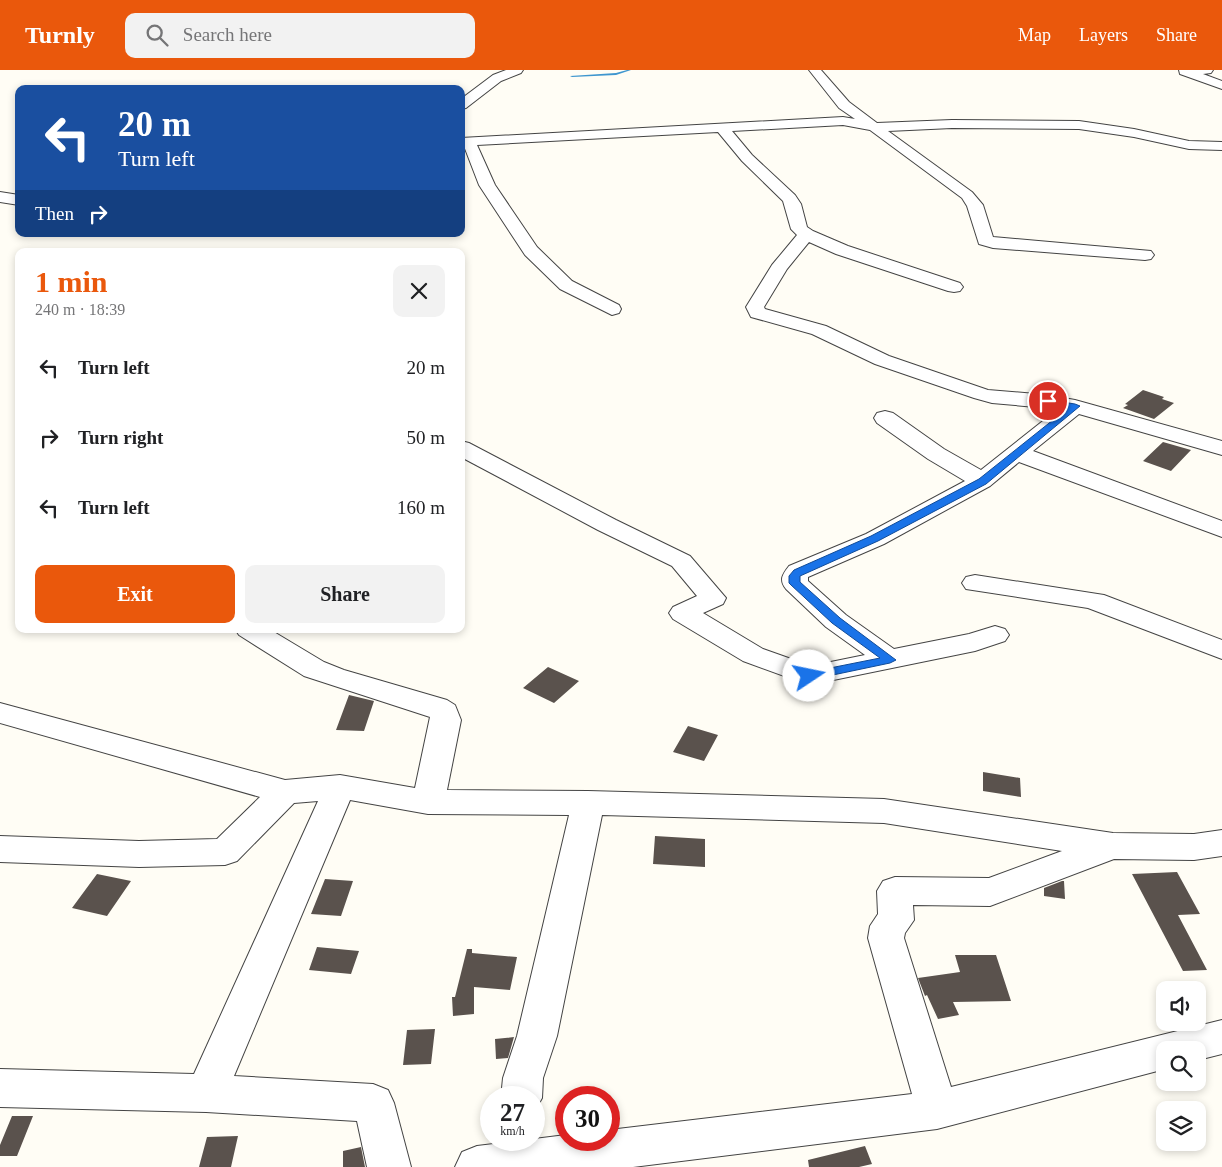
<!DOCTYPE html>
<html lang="en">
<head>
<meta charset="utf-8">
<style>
	:root { --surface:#fff; --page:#f2f2f2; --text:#202124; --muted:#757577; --accent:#ea580c }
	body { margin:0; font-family:Georgia,serif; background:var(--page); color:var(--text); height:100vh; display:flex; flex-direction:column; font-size:19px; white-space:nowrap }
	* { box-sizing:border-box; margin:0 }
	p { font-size:16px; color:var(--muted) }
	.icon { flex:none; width:28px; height:28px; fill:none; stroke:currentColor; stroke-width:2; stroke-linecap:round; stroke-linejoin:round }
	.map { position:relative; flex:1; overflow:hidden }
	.drawer { position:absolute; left:15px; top:178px; width:450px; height:385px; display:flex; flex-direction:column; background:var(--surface); border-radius:10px; box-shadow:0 2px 8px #0003 }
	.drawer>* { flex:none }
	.hud { position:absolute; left:15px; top:15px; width:450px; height:152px; border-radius:10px; box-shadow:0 2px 8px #0003; background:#1a4fa0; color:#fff; overflow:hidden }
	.tools { position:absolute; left:1156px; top:911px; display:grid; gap:10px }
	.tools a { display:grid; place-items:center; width:50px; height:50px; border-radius:10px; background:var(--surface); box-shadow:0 2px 8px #0003; font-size:25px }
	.speed { position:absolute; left:480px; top:1016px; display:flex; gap:10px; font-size:25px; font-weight:700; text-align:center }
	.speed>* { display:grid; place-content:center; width:65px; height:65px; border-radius:50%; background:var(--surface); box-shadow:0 2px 8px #0003; line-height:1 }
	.speed small { font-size:12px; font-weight:400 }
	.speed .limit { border:8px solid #d22; background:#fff; color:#111 }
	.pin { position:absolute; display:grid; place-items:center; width:42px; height:42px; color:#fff; margin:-21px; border:2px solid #fff; border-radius:50%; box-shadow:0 1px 5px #0007 }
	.me { position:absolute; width:55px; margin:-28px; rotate:79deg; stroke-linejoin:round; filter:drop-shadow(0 0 4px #0008) }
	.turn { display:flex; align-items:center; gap:18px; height:105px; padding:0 20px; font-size:22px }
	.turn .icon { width:65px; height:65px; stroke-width:2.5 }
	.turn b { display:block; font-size:35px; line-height:42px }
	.then { display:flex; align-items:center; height:48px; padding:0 20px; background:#0003; gap:10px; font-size:19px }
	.round { display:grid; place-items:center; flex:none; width:52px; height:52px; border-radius:10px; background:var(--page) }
	.headline { display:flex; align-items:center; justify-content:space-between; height:85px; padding:0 20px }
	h1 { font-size:30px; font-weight:800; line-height:38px; color:var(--accent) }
	.action { display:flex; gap:10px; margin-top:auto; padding:10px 20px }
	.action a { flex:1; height:58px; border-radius:10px; background:var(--accent); color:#fff; font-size:20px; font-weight:800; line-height:58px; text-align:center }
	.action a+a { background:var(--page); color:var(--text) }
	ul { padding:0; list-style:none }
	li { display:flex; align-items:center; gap:15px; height:70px; padding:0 20px }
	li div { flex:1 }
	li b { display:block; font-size:19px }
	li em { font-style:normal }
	header { display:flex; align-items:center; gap:30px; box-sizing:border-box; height:70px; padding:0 25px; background:var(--accent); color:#fff }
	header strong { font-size:24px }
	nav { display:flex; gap:28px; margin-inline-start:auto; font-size:18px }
	.search { width:350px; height:45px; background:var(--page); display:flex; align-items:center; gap:12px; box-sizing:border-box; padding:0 18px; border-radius:10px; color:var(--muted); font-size:19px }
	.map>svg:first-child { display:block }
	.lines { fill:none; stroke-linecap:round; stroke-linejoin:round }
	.stream { fill:#3f96cf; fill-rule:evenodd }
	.building { fill:#5a524d }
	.minor-casing { stroke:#444; stroke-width:2 }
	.minor { fill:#fff; fill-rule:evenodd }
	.route { fill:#1a73e8; stroke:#114b97 }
</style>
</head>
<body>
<header>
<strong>Turnly</strong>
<div class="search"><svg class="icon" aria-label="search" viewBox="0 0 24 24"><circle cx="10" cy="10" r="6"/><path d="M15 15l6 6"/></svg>Search here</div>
<nav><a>Map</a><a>Layers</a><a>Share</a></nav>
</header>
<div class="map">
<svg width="1222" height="1097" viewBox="0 0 1222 1097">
	<rect width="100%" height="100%" fill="#fffdf5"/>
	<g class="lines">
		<path class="stream" d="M627,0h4l-15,5 -44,2 -2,-1 46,-3z"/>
	</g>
	<path class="building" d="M1143,320l21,7 -2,2 12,4 -20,16 -31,-11 5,-3 -3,-1z
		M1163,372l28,8 -20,21 -28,-10z
		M548,597l31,14 -25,22 -31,-15z
		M349,625l25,6 -10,30 -28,-1z
		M688,656l30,9 -14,26 -31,-9z
		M983,702l37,6 1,19 -38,-6z
		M655,766l50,3v28l-52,-3z
		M1177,802l23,42 -22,1 29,55 -24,1 -51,-97z
		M97,804l34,7 -24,35 -35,-8z
		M325,809l28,2 -12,35 -30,-2z
		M1062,811h2l1,18 -21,-3v-8z
		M317,877l42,4 -8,23 -42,-4z
		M467,879h5v4l45,4 -7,33 -36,-3v27l-21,2 -1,-19h3z
		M955,885h41l15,46 -58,1 6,13 -21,4 -11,-24 -2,1 -7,-18 42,-6z
		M435,959l-4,35 -28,1 4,-35z
		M514,967l-6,21 -12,1 -1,-20z
		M12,1046h21l-16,40h-17v-11z
		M238,1066l-7,31h-32l8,-30z
		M865,1076l7,18 -13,3h-50l-1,-7z
		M361,1077l4,20h-22v-16z"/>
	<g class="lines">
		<g class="minor-casing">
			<path id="minor" d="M506,0h17l-2,3 -20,8 -35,27 -5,1v-10l32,-24z
				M809,0h12l28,32 28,21 75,-3 127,1 55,8 55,12 33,1v8l-33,-1 -55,-12 -55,-8 -127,-1 -64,3 84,61 11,13 10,32 158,14 3,4 -3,4 -6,1 -152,-12 -14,-4 -12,-38 -5,-8 -92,-68 -27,-5 -111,6 20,24 43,40 6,9 6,23 6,4 35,15 112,37 3,4 -3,4 -6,1 -6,-1 -112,-37 -27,-12 -22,27 -23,38 1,2 61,17 63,30 99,34 59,5 28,5 147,41v14l-143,-41 -46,37 189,70v16l-203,-75 -29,24 -106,58 -76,33v4l38,34 48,34 75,-15 26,-8 10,3 4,6 -4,6 -30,10 -166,34 -66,-24 -70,-42 -4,-6 4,-6 24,-11 -25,-30 -74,-36 -137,-73v-16l8,2 147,77 74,36 36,42 -3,6 -20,9 60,36 48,17 54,-11 -39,-28 -40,-38c-7,-9 -4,-14 3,-23l77,-32 99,-53 -37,-22 -51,-36 -3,-5 3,-5 8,-2 8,2 51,36 37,21 77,-61 -66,-6 -18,-5 -99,-34 -63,-30 -61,-17 -5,-10 26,-42 25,-30 -6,-6 -8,-28 -41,-40 -24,-29 -241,13 18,40 42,62 35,34 47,24 2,4 -2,4 -7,2 -52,-26 -35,-34 -46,-70 -15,-39h-3v-8l382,-21 12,2 -16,-11z
				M1179,0h34l-2,3 -8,1 19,7v8l-42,-15z
				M0,122l19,3v10l-19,-3z
				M975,505l129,20 118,45v19l-134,-51 -122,-19 -4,-6 4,-6z
				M235,559h34l55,33 20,8 103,30 8,5 6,15 -14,70 141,1 296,8 229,34 81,1 28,-4v26l-28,4 -80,-1 -124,47 -77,-1 1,15 -9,13 -1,5 47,149 271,-67v34l-24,6v-10h-33v19l-228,60 -304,38h-178l7,-15 15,-6 89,-11v5h43v-10l303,-36 -44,-156 2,-12 8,-12 -1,-23 6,-10 12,-4 94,1 73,-27 -178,-28 -282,-8 -45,221 -14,42 -1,20 -8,14v-14h-33l2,-20 14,-42 52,-221 -141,-1 -78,-14 -116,276 139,8 15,6 6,13 17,64h-44l-10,-46 -151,-9 -206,-5v-38l194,5 124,-273 -24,2 -57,58 -12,4 -86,2 -139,-5v-26l139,5 78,-2 43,-42 -260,-74v-20l285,77 55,-5 75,13 15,-71 -126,-41 -65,-41z"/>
		</g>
		<use href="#minor" class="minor"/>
	</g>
	<path class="route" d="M1044,329l31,5 5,2 -94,78 -108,57 -78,35v6l40,36 56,42 -6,3 -81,17 -4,-1 -2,-3 2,-3 75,-15 -48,-35 -41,-38 -2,-2v-7l5,-6 77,-34 108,-57 89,-71 -24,-5z"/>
</svg>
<div class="tools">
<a><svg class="icon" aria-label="sound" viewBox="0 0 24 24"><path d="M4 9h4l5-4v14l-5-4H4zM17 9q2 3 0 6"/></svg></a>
<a><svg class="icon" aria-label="search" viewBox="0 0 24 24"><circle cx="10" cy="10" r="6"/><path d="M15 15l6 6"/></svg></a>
<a><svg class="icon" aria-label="layers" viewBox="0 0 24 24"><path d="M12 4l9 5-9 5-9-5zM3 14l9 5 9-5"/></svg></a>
</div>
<div class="speed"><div>27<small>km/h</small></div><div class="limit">30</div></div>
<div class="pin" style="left:1048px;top:331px;background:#d93025"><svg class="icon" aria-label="arrive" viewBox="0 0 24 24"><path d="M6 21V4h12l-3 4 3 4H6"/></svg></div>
<svg class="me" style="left:809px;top:606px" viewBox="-20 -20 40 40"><circle r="19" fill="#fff"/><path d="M0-13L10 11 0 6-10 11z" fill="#1a73e8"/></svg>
<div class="hud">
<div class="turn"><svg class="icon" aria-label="left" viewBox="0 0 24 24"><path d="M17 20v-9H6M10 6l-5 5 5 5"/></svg><div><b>20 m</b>Turn left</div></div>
<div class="then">Then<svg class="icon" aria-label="right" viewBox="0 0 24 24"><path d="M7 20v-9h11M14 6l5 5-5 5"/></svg></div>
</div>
<section class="drawer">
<div class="headline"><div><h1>1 min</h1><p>240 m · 18:39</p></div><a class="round"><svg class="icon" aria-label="close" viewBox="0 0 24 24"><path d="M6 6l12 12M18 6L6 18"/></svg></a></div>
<ul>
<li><svg class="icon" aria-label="left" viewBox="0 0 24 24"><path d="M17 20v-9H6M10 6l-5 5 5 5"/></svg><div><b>Turn left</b></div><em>20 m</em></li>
<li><svg class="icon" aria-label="right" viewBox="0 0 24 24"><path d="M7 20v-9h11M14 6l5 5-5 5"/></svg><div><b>Turn right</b></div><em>50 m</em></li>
<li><svg class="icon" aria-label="left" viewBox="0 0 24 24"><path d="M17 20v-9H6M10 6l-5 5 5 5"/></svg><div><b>Turn left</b></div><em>160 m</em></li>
</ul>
<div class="action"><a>Exit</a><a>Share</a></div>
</section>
</div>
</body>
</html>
